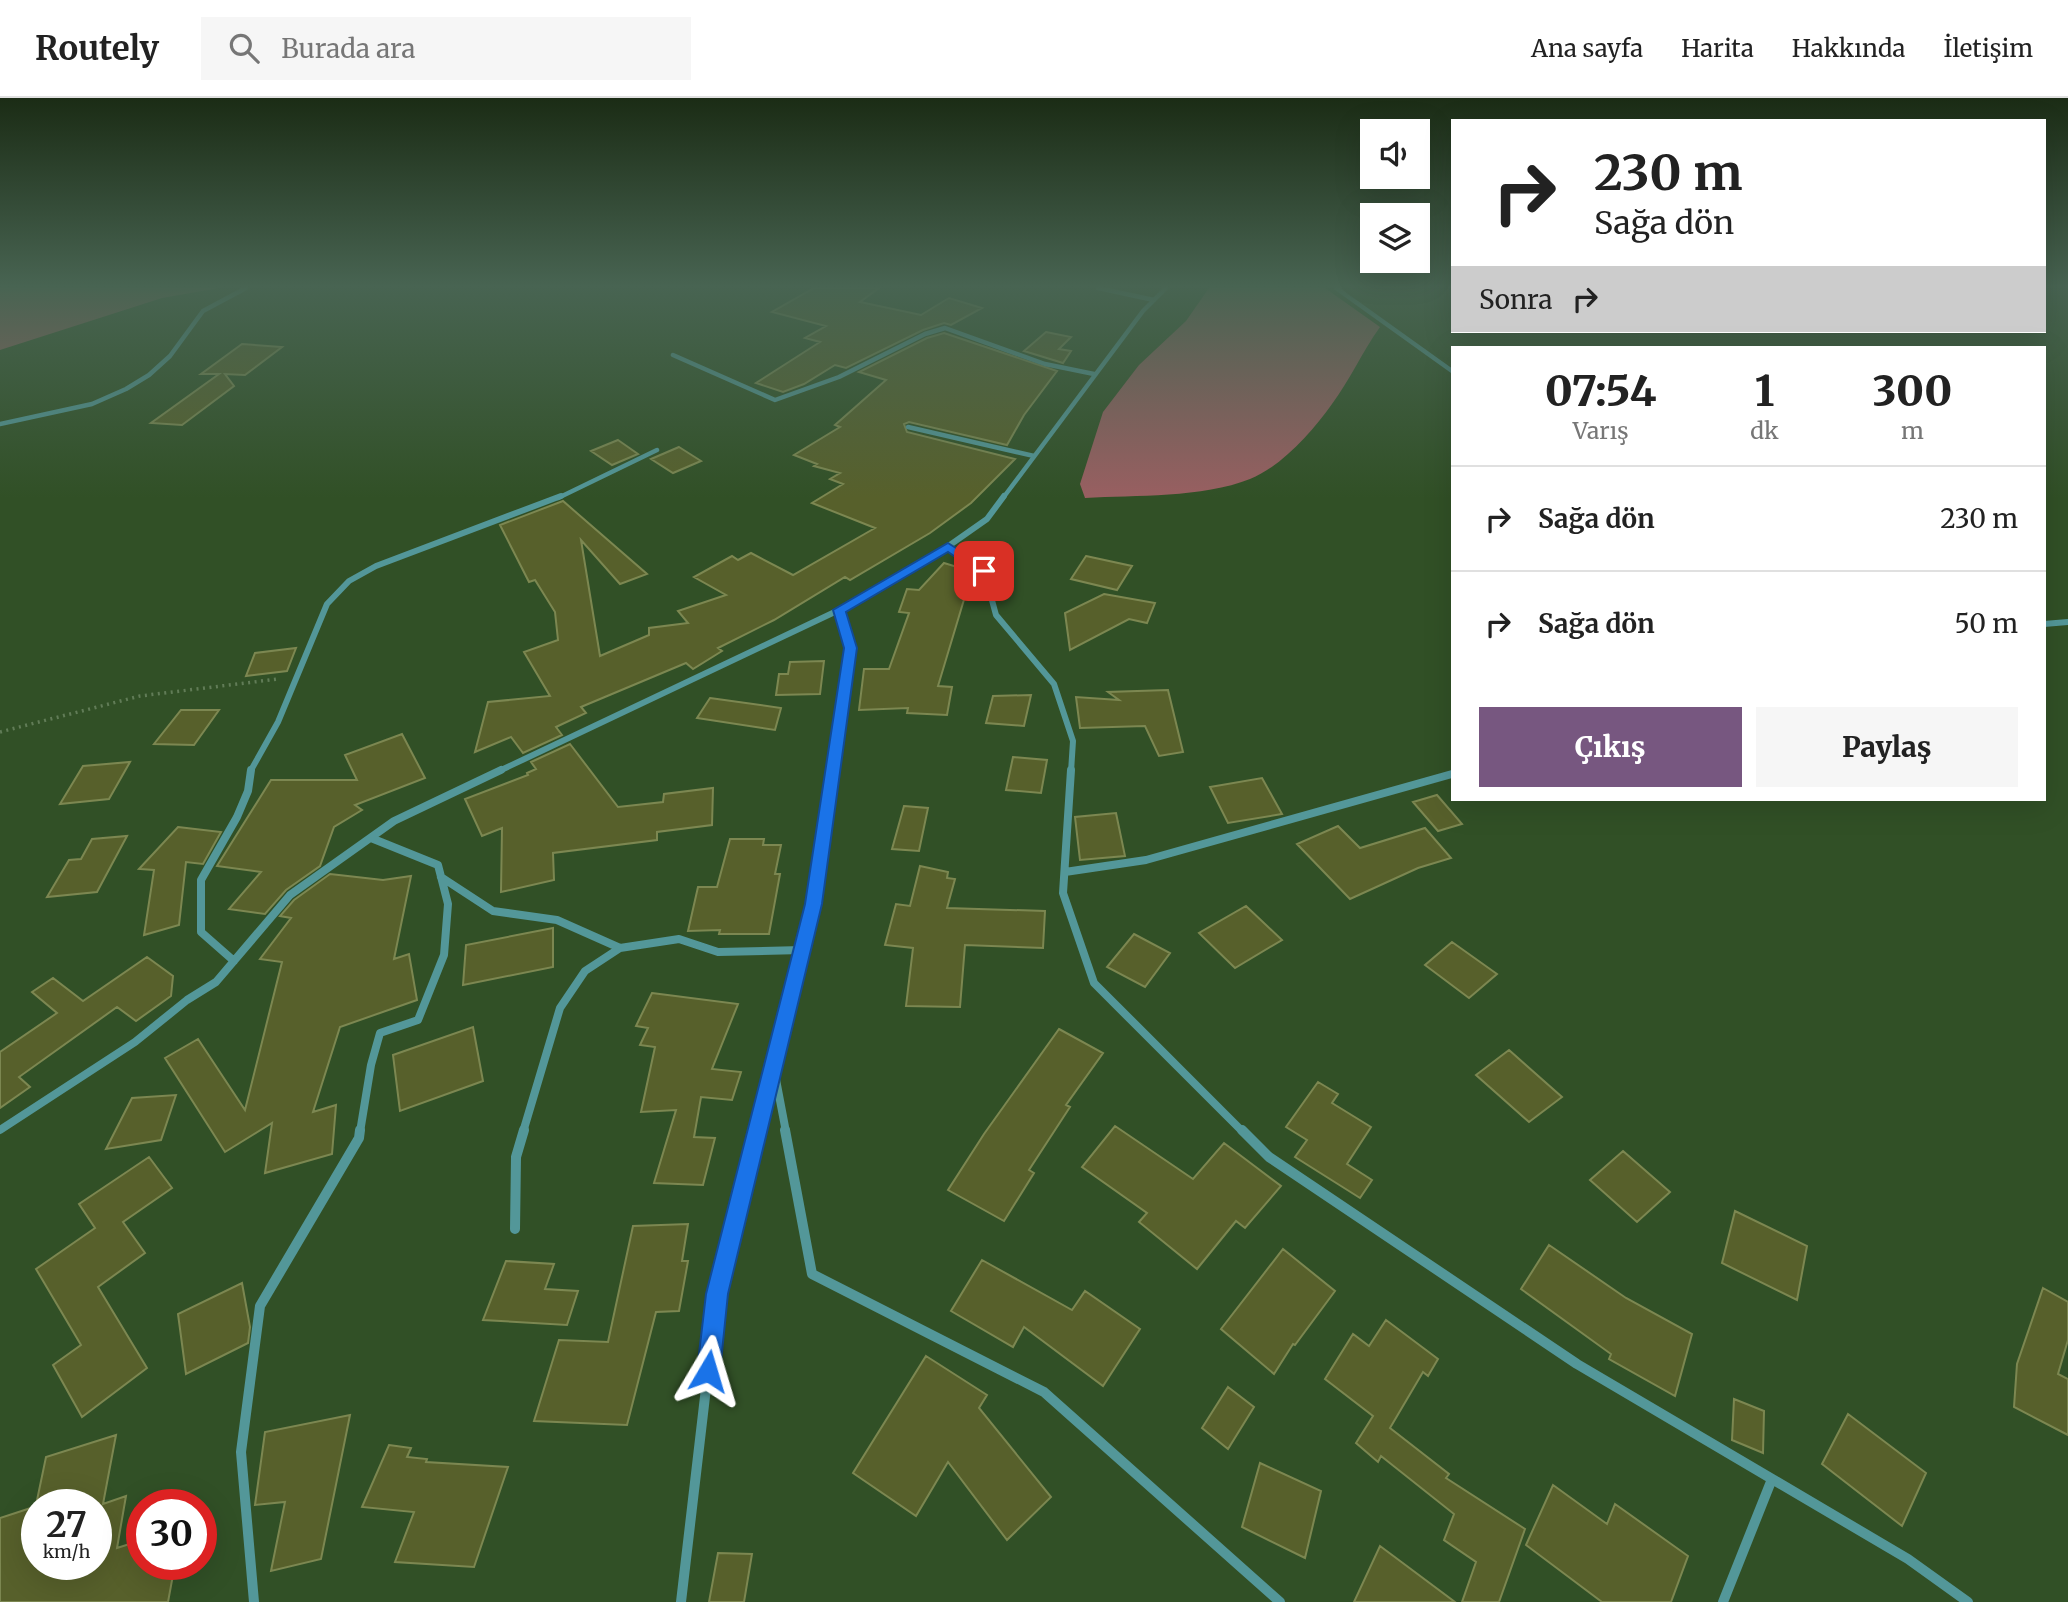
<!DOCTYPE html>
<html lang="tr">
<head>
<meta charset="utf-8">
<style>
	:root { --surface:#fff; --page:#f6f6f6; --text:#222; --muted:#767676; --line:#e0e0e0; --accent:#775780 }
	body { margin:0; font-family:Merriweather,serif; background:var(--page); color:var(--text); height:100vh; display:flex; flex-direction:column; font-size:26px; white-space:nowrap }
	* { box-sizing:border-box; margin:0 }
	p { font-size:23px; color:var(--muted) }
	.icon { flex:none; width:38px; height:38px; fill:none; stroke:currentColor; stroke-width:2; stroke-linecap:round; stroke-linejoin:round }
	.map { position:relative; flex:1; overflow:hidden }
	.drawer { position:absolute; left:1451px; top:248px; width:595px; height:455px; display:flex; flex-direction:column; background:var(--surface); border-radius:0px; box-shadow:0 7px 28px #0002 }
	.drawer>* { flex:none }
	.guide { position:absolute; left:1451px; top:21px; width:595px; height:214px; border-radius:0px; box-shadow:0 7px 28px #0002; background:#fff; color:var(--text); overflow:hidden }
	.fabs { position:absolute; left:1360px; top:21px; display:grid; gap:14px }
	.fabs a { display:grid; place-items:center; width:70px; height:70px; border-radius:0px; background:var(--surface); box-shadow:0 7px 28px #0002; font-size:35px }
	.speed { position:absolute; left:21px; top:1391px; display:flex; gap:14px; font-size:35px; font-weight:700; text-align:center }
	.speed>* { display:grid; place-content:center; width:91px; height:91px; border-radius:50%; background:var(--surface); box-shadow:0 7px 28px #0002; line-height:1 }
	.speed small { font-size:18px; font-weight:400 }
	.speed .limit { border:10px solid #d22; background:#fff; color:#111 }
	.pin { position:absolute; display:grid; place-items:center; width:60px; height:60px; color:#fff; margin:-30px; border-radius:14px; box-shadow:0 4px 10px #0006 }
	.me { position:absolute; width:77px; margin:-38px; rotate:7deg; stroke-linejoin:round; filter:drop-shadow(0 0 5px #0008) }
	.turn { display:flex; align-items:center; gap:24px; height:147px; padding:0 28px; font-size:32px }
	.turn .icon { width:91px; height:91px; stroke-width:2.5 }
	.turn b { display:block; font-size:49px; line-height:60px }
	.then { display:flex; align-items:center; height:66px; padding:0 28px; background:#0003; gap:14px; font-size:26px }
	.eta { display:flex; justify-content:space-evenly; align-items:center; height:119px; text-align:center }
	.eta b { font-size:42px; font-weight:800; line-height:49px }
	.primary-button { display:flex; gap:14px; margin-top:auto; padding:14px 28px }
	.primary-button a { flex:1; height:80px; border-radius:0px; background:var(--accent); color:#fff; font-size:28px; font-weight:800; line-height:80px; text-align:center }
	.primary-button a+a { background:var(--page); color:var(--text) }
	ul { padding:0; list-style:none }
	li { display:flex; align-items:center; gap:21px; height:105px; padding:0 28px; border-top:2px solid var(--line) }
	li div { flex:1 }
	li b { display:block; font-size:26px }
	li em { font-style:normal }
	header { display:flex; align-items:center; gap:42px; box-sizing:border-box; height:98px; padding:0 35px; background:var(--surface); border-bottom:2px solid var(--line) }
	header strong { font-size:33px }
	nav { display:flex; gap:38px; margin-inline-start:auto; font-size:24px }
	.search { width:490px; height:63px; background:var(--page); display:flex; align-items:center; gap:18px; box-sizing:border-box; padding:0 24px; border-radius:0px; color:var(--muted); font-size:26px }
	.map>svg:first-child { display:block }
	.green { fill:#995f61 }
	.building { fill:#57602b; stroke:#7c8751; stroke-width:2 }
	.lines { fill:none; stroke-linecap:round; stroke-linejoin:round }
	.path { stroke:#617c57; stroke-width:3.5; stroke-dasharray:2 4.5; stroke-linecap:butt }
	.minor-far3 { stroke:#539799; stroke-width:4.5 }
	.minor-far2 { stroke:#539799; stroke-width:6 }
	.minor-far1 { stroke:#539799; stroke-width:8 }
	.minor { stroke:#539799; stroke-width:10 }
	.route { fill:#1a73e8; stroke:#114b97; stroke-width:2 }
</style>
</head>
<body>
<header>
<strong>Routely</strong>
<div class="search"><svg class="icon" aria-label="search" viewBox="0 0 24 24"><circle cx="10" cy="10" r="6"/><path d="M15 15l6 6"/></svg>Burada ara</div>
<nav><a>Ana sayfa</a><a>Harita</a><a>Hakkında</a><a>İletişim</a></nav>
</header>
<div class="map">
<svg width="2068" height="1504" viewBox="0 0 2068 1504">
	<rect width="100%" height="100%" fill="#315026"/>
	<path class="green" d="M0,190h219l-57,10 -162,52z
		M1209,190h116l55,39c-18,25 -30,53 -48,77 -20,28 -50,62 -82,75 -48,19 -114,16 -165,19l-5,-14 23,-72 36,-47 47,-44z"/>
	<path class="building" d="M814,190h65l-19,14 61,13 28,-17 33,10 -31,17 -7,-2 -21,7 -77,38 -11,-3 -31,19 -21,8 -27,-9 64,-41 -15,-4 21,-12 -54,-14z
		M1046,234l25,5 -12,12 12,2 -8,12 -39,-12z
		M944,235l113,38 -33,44 -17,30 -98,-23 -5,2 3,8 108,27 -44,44 -41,30 -80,47 -5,-3 -71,43 -56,28 4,3 -29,18 -7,-6 -105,44 5,6 -30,14 6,8 -39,18 -12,-16 -36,15 13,-50 62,-6 -26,-44 34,-12 -3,-28 -20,-32 -6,2 -29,-57 63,-24 84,73 -27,10 -39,-44 19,116 49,-21v-7l39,-5 -10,-12 48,-16 -32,-18 38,-21 6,4 13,-7 42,22 82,-47 -63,-25 31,-19 -13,-5 10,-6 -26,-7 3,-2 -23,-9 46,-28 -5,-2 51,-45 -27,-8 68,-34z
		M242,246l40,3 -37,28 -20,-1 9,12 -52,39 -31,-2 68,-49h-18z
		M618,342l20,14 -26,11 -21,-14z
		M679,349l22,14 -28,12 -22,-14z
		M1086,458l46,10 -15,24 -46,-11z
		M944,465l33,10 -8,10 -31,103 14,1 -5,28 -40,-2 1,-5 -49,2 5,-41h25l20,-56 -10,-1 8,-23 12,1z
		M1104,496l51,9 -8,20 -18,-4 -59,31 -5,-37z
		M296,550l-9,23 -41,5 9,-23z
		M824,563l-4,33 -44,1 3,-21h9l2,-12z
		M1168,592l15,62 -24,4 -14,-30 -65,2 -4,-31 43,3 -11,-8z
		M1031,597l-7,31 -38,-3 7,-27z
		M710,600l71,10 -6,22 -78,-12z
		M181,612h38l-25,35 -40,-1z
		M402,636l23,44 -70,27 7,5 -28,17 -14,39 -34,24 -21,24 -36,-5 32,-37 -44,-6 54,-86h86l-12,-25z
		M570,646l48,63 45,-5 1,-8 49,-6 -1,37 -55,7v8l-104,13 1,27 -53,12 1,-64 -20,8 -17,-37 63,-24 -1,-2 9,-4 -5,-7z
		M1013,659l34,3 -6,33 -35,-3z
		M130,664l-21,37 -49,5 23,-38z
		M1262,680l20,36 -54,9 -18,-36z
		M1437,697l25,29 -24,7 -25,-29z
		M904,708l24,2 -9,43 -27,-2z
		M1116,715l9,43 -45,4 -5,-43z
		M1338,728l22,22 65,-20 26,30 -33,10 -68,31 -53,-55z
		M178,729l43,5 -18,32 -17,-2 -7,63 -35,10 10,-65 -15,-1z
		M127,738l-30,56 -50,5 22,-37 12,-1 11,-20z
		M730,741h34l-1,6h18l-6,29h5l-11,60h-50l1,-4 -32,1 10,-44h19z
		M920,768l28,6 -1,6 8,1 -8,29 98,3 -2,37 -78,-3 -5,62 -54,-1 7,-58 -28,-3 11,-41 14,2z
		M330,776l53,6 28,-4 -17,83 15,-5 8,46 -77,27 -27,85 23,-7 -4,49 -67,19 7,-50 -47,29 -60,-94 33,-19 47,71 37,-148 -22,-3 31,-41 -11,-2 14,-16z
		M1246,808l36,34 -47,28 -36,-35z
		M553,830v39l-90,18 3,-40z
		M1134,836l36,19 -25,34 -38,-20z
		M1452,844l45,32 -28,24 -44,-33z
		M147,859l26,19 -2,20 -35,25 -19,-14 -98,70 11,10 -30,21v-56l57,-39 -25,-21 21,-14 30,23z
		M652,895l86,11 -26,65 29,3 -9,28 -31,-3 -7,40 21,1 -12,47 -49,-2 22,-73 -35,2 14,-65 -15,-2 8,-17 -12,-2z
		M473,929l10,54 -83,30 -7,-56z
		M1059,931l44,24 -37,52 4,2 -41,63 5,3 -30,48 -56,-31 36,-56z
		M1509,952l53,47 -33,25 -53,-47z
		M1318,984l20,12 -6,9 39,24 -24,37 25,16 -12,18 -65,-41 12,-17 -21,-13z
		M176,997l-15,45 -55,9 26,-51z
		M1115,1028l78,53 31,-36 57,43 -36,42 -9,-7 -39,48 -58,-47 8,-9 -65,-46z
		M1623,1053l47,41 -33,30 -47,-42z
		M149,1059l23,31 -49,34 22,31 -47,34 49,81 -65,49 -29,-52 28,-20 -45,-76 59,-41 -16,-24z
		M1735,1113l72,35 -10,54 -75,-37z
		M688,1126l-6,37h6l-9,50 -23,1 -29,113 -93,-4 25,-81 49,2 25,-116z
		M1549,1147l77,53 66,36 -17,62 -66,-37 2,-5 -90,-65z
		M1283,1151l52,42 -40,54 -2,-1 -19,30 -53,-45z
		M982,1162l90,50 13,-19 55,38 -37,57 -79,-59 -11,20 -62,-36z
		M506,1163l48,3 -9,25 33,2 -11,34 -84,-5z
		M242,1185l8,44 -2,16 -62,31 -8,-60z
		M2043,1190l25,14v38l-10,34 10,5v56l-54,-28 3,-43z
		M1386,1222l52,39 -10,17 -5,-4 -33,56 59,46 -3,4 79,51 -26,73h-37l14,-40 -32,-22 10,-26 -73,-58 -3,6 -22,-19 17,-27 -48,-37 28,-45 16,12z
		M926,1258l61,39 -8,13 72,89 -44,43 -59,-78 -32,54 -63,-43z
		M1228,1289l26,20 -26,42 -26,-21z
		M1734,1301l30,12 -1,42 -31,-13z
		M1848,1316l78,59 -24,53 -80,-62z
		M350,1317l-29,144 -50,12 14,-69 -30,3 10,-73z
		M116,1337l-13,69 23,-8 -9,52 25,-8v24h33l-7,38h-168v-84l37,-12v58h59v-58l3,-1h-63l10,-48z
		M389,1347l22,3 -4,9 20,2 -1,3 82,5 -34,100 -79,-5 19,-50 -52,-5z
		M1260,1365l61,28 -16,67 -63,-31z
		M1553,1387l54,39 8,-20 73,52 -17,46h-69l-76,-57z
		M1380,1448l75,56h-101z
		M718,1455l34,1 -8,48h-35z"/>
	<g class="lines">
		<path class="path" d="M0,634l140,-36 138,-17"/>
		<path class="minor-far3" d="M1098,190l56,12
			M1336,190l116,83
			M673,257l102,45 64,-23 86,-43 20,-6 100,36 49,10
			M0,326l92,-20 34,-15 23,-14 21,-19 33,-45 43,-23
			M908,329l126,29
			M558,400l99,-48
			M1003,400l140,-187 23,-23"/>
		<path class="minor-far2" d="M948,449l36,24 12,44 58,69 19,57 -2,31
			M2044,526l24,-2
			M250,674l28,-50 49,-118 22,-23 27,-15 185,-70
			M497,674l342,-162 91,-51 57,-40 17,-23
			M833,674l17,-124 -11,-38"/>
		<path class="minor-far1" d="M1071,672l-8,123 31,90 149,149
			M1065,774l81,-12 306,-86
			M441,779l52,34 64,9 63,28
			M234,863l-33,-29v-52l36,-63 11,-26 3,-21
			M774,971l12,63
			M0,1032l135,-88 52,-42 29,-18 74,-87 104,-74 107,-51
			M360,1034l11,-67 9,-32 38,-13 26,-65 4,-51 -10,-39 -67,-27
			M523,1034l37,-124 25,-37 35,-23 59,-9 39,13 84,-2
			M757,1034l57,-228 19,-134"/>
		<path class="minor" d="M785,1032l27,144 232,118 236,210
			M1242,1032l27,27 308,207 331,195 60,43
			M515,1131l1,-72 8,-27
			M254,1504l-13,-150 19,-146 99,-168 1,-8
			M681,1504l36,-308 41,-164
			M1723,1504l49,-123"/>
	</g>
	<linearGradient id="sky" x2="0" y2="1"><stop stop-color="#1b2c15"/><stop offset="0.47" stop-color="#486452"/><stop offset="1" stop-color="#486452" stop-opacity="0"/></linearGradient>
	<rect width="2068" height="400" fill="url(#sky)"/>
	<path class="route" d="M948,445l41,26v5h-9l-32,-22 -102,60 11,36 -35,256 -94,390 -8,77 -4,8 -8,3 -8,-3 -3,-8 9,-77 99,-390 39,-256 -11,-38z"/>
</svg>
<div class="fabs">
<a><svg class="icon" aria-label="sound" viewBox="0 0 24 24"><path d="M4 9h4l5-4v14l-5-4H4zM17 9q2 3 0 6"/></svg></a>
<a><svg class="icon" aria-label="layers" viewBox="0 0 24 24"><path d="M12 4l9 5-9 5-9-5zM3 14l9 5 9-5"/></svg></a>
</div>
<div class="speed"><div>27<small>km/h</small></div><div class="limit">30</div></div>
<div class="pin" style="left:984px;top:473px;background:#d93025"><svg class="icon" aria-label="arrive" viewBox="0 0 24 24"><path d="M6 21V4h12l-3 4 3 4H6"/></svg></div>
<svg class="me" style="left:708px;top:1273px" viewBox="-20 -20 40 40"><path d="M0-17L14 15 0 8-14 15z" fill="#1a73e8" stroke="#fff" stroke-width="4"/></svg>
<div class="guide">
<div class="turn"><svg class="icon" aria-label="right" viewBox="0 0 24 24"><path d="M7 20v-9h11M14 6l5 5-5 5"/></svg><div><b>230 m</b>Sağa dön</div></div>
<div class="then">Sonra<svg class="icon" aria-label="right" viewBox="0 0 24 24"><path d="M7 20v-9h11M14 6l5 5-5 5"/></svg></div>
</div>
<section class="drawer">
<div class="eta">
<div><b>07:54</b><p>Varış</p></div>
<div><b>1</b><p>dk</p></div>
<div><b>300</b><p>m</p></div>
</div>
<ul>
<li><svg class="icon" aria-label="right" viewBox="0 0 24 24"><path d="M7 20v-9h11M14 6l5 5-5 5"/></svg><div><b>Sağa dön</b></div><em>230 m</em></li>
<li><svg class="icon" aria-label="right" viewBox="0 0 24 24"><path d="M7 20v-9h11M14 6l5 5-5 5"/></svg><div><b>Sağa dön</b></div><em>50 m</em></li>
</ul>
<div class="primary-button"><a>Çıkış</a><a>Paylaş</a></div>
</section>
</div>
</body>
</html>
